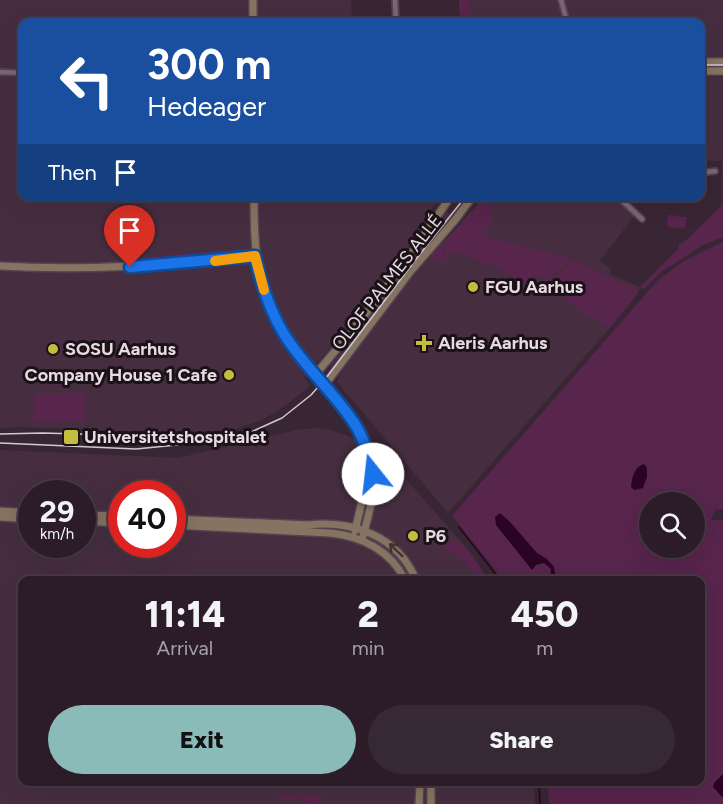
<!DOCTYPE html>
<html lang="en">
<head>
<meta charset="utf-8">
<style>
	:root { --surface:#2b1c27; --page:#372933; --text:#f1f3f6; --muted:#a6a1a7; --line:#473a44; --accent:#8bbbb9 }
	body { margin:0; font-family:Figtree,sans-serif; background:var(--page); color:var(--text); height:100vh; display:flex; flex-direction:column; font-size:22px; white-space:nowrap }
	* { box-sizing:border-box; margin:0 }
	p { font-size:20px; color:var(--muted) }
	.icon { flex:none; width:33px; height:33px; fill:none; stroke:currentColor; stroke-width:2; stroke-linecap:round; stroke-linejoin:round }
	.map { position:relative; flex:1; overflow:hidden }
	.drawer { position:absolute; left:18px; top:576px; width:687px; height:210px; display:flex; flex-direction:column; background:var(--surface); border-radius:12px; box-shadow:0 6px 24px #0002,0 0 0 2px var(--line) }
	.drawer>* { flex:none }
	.banner { position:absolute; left:18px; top:18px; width:687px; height:183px; border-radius:12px; box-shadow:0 6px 24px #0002,0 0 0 2px var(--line); background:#1a4fa0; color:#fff; overflow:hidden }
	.controls { position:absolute; left:639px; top:492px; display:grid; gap:12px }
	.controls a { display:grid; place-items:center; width:66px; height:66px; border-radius:50%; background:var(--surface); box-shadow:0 6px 24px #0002,0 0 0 2px var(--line); font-size:30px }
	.speed { position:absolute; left:18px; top:480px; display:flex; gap:12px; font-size:30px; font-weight:700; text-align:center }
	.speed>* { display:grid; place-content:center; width:78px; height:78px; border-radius:50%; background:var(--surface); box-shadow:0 6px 24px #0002,0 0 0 2px var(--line); line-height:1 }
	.speed small { font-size:15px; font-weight:400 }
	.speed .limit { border:9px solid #d22; background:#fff; color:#111 }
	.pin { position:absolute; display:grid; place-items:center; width:51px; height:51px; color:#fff; margin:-62px -26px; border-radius:50% 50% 50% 0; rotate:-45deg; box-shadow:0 0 6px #0007 }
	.pin .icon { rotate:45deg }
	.me { position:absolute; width:66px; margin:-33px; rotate:344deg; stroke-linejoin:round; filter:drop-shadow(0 0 4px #0008) }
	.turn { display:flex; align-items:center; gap:21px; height:126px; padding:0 30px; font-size:27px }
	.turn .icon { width:78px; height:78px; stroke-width:2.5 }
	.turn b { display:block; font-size:42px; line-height:51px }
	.then { display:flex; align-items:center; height:57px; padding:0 30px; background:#0003; gap:12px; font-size:22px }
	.eta { display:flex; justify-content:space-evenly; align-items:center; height:102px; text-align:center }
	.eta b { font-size:36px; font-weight:800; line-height:42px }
	.primary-button { display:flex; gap:12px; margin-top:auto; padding:12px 30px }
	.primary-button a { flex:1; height:69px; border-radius:36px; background:var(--accent); color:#111; font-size:24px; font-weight:800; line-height:69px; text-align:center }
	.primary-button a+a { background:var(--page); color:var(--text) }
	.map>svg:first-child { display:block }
	.built { fill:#462e40; fill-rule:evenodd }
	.green { fill:#58254d; fill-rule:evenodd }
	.water { fill:#2b0323 }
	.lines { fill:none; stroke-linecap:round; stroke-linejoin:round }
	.stream { stroke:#2b0323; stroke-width:1.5 }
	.street-casing { stroke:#544350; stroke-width:8 }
	.secondary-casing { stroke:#544350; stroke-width:10 }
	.street { stroke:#7c6676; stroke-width:4.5 }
	.secondary { stroke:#857461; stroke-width:7 }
	.tram { stroke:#d5c7d1; stroke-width:1.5 }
	.oneway { stroke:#403432 }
	.route-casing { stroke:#114b97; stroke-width:15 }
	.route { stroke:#1a73e8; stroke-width:10 }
	.slow { stroke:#f59e0b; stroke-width:10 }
	.poi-dot { fill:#c3bd3e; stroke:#1b1218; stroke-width:2 }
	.labels { text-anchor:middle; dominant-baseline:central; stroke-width:6; stroke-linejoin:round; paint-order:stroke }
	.street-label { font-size:18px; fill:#e7dae3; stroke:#1b1218 }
	.poi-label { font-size:18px; font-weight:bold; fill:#e7dae3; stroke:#1b1218; text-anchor:start }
</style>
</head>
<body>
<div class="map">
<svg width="723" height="804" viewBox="0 0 723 804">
	<rect width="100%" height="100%" fill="#392634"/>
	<path class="built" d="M0,0h351l1,22h-330v174l419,1 -27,35 -7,19 -59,77 -44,49 5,7v3l-24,19 -23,14 -29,10 -23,4 -191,-7 -19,1z
		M459,0h264v58l-22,-1 -1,-35h-240z
		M701,76l22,1v129h-2l1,-45 -21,-1z
		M484,197h129l21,19 -34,45 11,8 -1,5 30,13 -2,6 -29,36 -161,184 -111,-131 4,-10 70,-94z
		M444,209l11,9 -120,152 -5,-5 83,-110z
		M316,428l14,2 16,5 37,18 88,100 17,27h-466v202h512l1,22h-535v-354l178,8 119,-28zM32,494h50v50h-50zM122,494h50v50h-50z"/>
	<path class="green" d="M459,0h10l1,22h-10z
		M488,196l4,4 -1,25 -9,11 87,22 -6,9 -15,10c-11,-2 -15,-2 -23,8l-34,-22 -3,4 -9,-7 -12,-4 -1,-5 -18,4v6l-2,1 -1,-2 2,-21 33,-36 2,1z
		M721,206h2v31l-22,9v-3l-1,4 -39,25 -17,17 -4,-2 38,-38 1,-5 5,-2z
		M668,215l19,2 -2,12 -18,-2z
		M445,239l-2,22 -15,-3z
		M723,242v267l-8,1 -4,10h12v284h-174l-1,-22h152v-202h-199l-6,-11 -43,-53 206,-236 26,-19zM650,502h44v46h-44z
		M220,251l3,2 -78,7v-4z
		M571,259l65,30 2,4 -29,36 -17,-13h-4l-50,-37c16,1 25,-6 33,-20z
		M45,378h14l2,7 -16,1z
		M34,393h52l-1,29 -52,-1z
		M454,540h3l13,13 19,27h-12c-6,-12 -17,-26 -31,-29l-2,-6z
		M277,796h45l-3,8h-15v-5l-25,1z"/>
	<path class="water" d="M644,464l3,4v9l-4,11 -9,2 -3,-3c1,-9 3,-20 13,-23z
		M500,513l11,10 26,30 10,6 7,8 2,13h-6l1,-11 -7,-6 -8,2 -4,5 -36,-45 -1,-8z
		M723,774v24l-10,-11 1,-4z"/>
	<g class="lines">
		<path class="stream" d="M459,527l41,53
			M539,782l1,22"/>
		<g class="street-casing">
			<path id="street" d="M395,0l1,22
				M561,0l6,22
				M0,72l22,1
				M700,173l15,-2
				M617,196l25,23"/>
		</g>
		<g class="secondary-casing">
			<path id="secondary" d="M253,22v-22
				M700,62h23
				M700,71h23
				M254,196c0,44 1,85 22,125 28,50 98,102 98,161 -1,20 -7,39 -12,58
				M0,266c86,5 170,-1 255,-10
				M315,375l46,-55 51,-67 39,-57
				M324,386l86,-114 45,-52 18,-24
				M0,511l32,2
				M82,515l40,1
				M0,517l32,2
				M172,519l136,6c45,-5 90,11 108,55
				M82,521l40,2
				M172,525l158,8c32,3 61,18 75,47
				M355,531l15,-65
				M419,804l1,-22
				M431,804v-22"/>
		</g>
		<use href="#street" class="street"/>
		<use href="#secondary" class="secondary"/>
		<path class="tram" d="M700,65h23
			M0,434l43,-1 136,4
			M0,443l136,6 81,-8 34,-9 31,-14 29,-23 15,-17 87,-115 53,-67"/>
	</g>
	<defs><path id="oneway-shaft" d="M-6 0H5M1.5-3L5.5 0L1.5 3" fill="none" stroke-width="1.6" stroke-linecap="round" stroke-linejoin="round" transform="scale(1.5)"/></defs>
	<use class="oneway" href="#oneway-shaft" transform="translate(396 550) rotate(-136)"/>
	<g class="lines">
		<g class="route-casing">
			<path id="route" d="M130,267l125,-11c6,28 15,55 29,78 20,33 52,60 72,92 9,15 13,31 17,48"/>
		</g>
		<use href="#route" class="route"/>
		<path class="slow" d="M215,261l40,-5 9,34"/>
	</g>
	<g class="poi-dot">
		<circle cx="473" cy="287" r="6"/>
		<path d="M421 334h6v6h6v6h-6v6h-6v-6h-6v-6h6z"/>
		<circle cx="53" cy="349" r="6"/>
		<circle cx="229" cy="375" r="6"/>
		<rect x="63" y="429" width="16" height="16" rx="3"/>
		<circle cx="413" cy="536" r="6"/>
	</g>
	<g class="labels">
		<g class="street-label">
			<text transform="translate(387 282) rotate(-52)">OLOF PALMES ALLÉ</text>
		</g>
		<g class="poi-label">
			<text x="485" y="287">FGU Aarhus</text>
			<text x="438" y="343">Aleris Aarhus</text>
			<text x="65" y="349">SOSU Aarhus</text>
			<text x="217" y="375" text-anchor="end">Company House 1 Cafe</text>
			<text x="84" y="437">Universitetshospitalet</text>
			<text x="425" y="536">P6</text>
		</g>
	</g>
</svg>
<div class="controls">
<a><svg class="icon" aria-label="search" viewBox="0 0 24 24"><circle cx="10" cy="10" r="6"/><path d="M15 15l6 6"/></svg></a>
</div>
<div class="speed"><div>29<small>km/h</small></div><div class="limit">40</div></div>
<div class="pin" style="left:130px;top:267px;background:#d93025"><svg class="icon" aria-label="arrive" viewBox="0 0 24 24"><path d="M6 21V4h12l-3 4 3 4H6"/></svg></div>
<svg class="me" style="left:373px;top:474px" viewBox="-20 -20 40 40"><circle r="19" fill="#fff"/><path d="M0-13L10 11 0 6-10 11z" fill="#1a73e8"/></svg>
<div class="banner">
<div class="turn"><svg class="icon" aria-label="left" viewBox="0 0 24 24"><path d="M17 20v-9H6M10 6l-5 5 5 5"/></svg><div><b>300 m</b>Hedeager</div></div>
<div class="then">Then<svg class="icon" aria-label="arrive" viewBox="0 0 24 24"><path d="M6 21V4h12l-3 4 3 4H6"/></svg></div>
</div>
<section class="drawer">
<div class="eta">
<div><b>11:14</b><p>Arrival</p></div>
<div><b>2</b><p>min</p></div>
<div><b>450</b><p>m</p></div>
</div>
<div class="primary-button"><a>Exit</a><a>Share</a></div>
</section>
</div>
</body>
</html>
